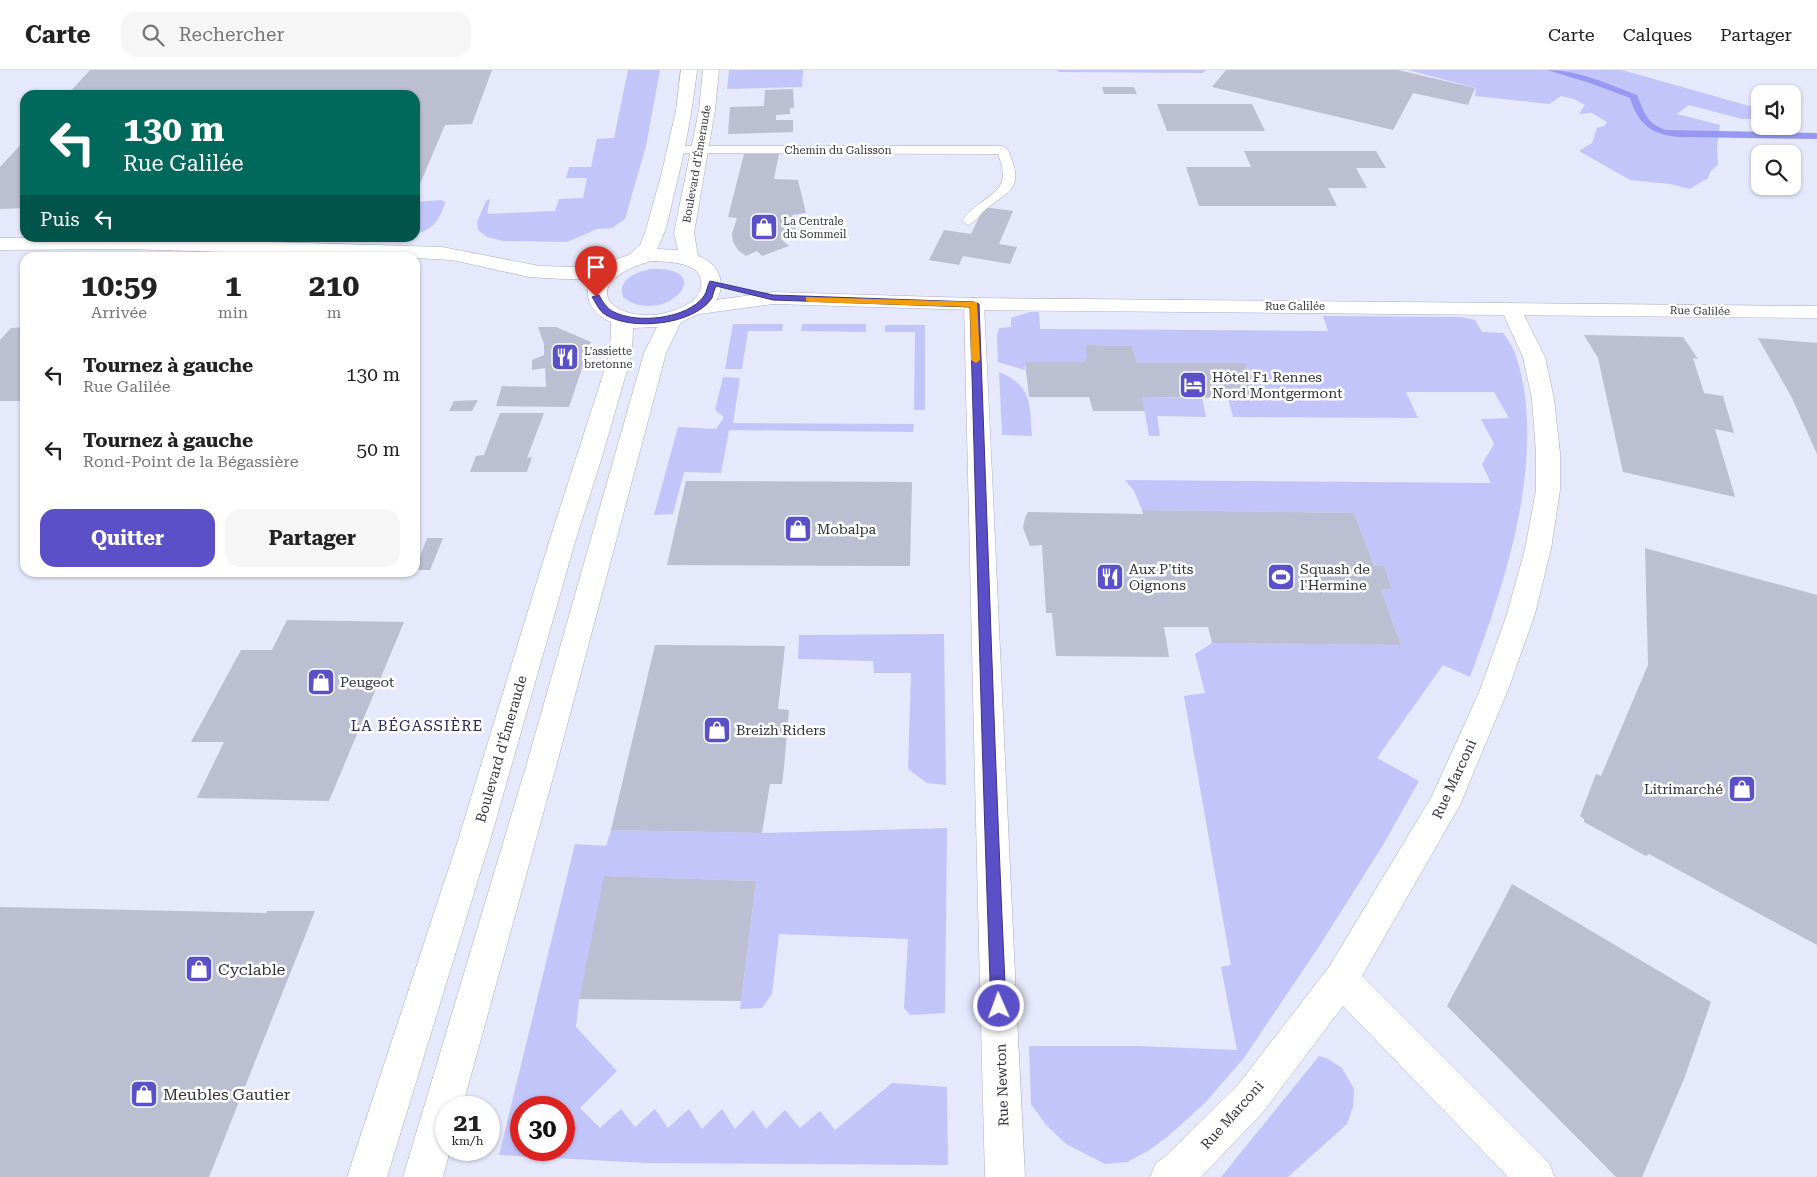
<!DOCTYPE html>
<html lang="fr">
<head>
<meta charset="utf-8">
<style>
	:root { --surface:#fff; --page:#f6f6f6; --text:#222; --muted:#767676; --line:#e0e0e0; --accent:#5b50c8 }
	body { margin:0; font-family:"Roboto Serif",serif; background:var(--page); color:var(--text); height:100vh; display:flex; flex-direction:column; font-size:19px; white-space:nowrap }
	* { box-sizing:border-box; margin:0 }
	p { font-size:16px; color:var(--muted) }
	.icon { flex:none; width:28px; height:28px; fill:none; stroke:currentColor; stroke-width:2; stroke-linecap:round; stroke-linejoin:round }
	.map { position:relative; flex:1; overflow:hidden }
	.side { position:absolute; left:20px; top:182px; width:400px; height:325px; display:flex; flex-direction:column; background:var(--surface); border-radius:15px; box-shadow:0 1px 4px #0004 }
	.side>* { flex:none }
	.banner { position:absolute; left:20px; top:20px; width:400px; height:152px; border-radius:15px; box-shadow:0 1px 4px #0004; background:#00695c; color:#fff; overflow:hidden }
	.tools { position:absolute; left:1751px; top:15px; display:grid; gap:10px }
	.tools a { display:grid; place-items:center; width:50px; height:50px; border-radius:10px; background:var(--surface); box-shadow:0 1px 4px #0004; font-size:25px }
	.speed { position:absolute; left:435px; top:1026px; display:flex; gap:10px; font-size:25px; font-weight:700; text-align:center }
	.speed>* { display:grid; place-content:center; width:65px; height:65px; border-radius:50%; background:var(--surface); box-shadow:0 1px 4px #0004; line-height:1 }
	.speed small { font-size:12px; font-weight:400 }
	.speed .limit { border:8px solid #d22; background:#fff; color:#111 }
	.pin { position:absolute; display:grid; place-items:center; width:42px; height:42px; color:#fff; margin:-51px -21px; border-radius:50% 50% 50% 0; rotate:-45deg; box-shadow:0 0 5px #0007 }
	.pin .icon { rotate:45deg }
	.me { position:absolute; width:55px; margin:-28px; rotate:358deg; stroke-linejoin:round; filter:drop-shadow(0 0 4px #0008) }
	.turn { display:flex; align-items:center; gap:18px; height:105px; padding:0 20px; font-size:22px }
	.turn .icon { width:65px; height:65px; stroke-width:2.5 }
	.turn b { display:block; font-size:35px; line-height:42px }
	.then { display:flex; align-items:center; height:48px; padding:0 20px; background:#0003; gap:10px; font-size:19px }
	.eta { display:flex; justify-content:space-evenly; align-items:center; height:85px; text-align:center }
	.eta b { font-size:30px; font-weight:700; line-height:35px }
	.action { display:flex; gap:10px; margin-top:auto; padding:10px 20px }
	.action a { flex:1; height:58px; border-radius:15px; background:var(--accent); color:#fff; font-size:20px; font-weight:700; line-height:58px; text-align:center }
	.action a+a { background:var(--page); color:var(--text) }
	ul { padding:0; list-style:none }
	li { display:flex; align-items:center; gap:15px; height:75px; padding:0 20px }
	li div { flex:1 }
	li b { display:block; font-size:19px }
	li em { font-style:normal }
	header { display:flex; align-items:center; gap:30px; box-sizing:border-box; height:70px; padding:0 25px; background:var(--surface); border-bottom:1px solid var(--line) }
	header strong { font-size:24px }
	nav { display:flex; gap:28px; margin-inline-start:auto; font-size:18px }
	.search { width:350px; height:45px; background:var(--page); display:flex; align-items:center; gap:12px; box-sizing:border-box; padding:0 18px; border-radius:15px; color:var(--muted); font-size:19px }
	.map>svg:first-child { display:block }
	.green { fill:#c2c5f9; fill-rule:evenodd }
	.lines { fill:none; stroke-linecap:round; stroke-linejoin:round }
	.stream { fill:#9798f1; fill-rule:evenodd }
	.building { fill:#bcbed1 }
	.lane-casing { stroke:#abadbf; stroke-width:1 }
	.street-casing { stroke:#abadbf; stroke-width:1 }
	.secondary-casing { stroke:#abadbf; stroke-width:1 }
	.lane { fill:#fff; fill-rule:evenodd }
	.street { fill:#fff; fill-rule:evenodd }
	.secondary { fill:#fff; fill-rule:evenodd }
	.route { fill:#5b50c8; stroke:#3b3482 }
	.slow { fill:#f59e0b }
	.labels { text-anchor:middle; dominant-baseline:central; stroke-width:5; stroke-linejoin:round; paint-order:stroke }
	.far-street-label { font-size:11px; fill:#33333b; stroke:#fff }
	.far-poi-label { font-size:11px; fill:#33333b; stroke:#fff; text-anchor:start }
	.poi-label { font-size:14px; fill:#33333b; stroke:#fff; text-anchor:start }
	.street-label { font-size:14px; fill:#33333b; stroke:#fff }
	.neighbourhood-label { font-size:15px; letter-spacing:1px; fill:#2b2761; stroke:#fff }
	.near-poi-label { font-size:16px; fill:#33333b; stroke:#fff; text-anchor:start }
</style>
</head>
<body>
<header>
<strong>Carte</strong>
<div class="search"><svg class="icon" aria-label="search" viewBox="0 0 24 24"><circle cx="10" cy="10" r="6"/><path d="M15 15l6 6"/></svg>Rechercher</div>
<nav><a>Carte</a><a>Calques</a><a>Partager</a></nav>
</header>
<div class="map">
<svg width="1817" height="1107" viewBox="0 0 1817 1107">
	<rect width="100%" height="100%" fill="#e6e8fb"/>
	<path class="green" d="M628,0h32l-14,76 -21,73 -13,9 -15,1 -30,13 -64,-1 -16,-4 -9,-7 -1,-8 9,-21 4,-2 -3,15 68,-3 4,-12 24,-1 4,-20h-21l3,-11h22l6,-28 17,-1z
		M729,0h74l-1,17 -75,2z
		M1056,0h150l-3,3 -144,-1z
		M1408,0h214l138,39v10h-18l-53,-14 -12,9 43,11 -3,23 1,17 -7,6 -3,7 -18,11 -20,-5 -40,-4 -51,-29 13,-8 5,-15 7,-2 3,-4 -15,-9 -13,1 6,-9 -11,-6 -13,-3 -12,8 -74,-8 1,-8z
		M441,130l4,2v2c-7,17 -12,26 -30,30v-32z
		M651,199c71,-3 12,60 -28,28 -6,-18 14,-25 28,-28z
		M1030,242h9l1,17 288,2 -5,-15 138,1 14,3 7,12 21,1c14,16 17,36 21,56 14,96 -21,199 -54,288l-27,-12 -66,93 42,23 -36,64 -63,100 -76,113 -40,46 -37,33 -19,14 -21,11 -22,2 -39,-20 -20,-19 -15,-21 -2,-58h108l100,4 -16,-83 10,-2 -47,-269 21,-3 -10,-39 17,-11 189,2 -20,-55 11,-1 -8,-23h-10l-20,-53 -212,-3 -8,-19 -9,-11 366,3 -9,-19 12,-20 -13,-25 28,-1 -15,-26h-88l12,26 -185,-1 -5,-18 26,-1 -10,-35h-107l-5,-17 -45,-1v13l-3,1 1,3h-60v8l-27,-8 -1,-27 2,-7 12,-1v-9z
		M733,254h50l-1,7h-34l-6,38h-17z
		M802,254h64v8l-65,-1z
		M885,255h40v85h-11l1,-78h-30z
		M999,302c33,13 31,32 33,64l-30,-1z
		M723,307l17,1 -7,45 181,1 -1,8 -184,-2 -8,43 -37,-1 -11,42 -19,1 24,-88 38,2 8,-12 -9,-7z
		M1142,327l60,1 4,19 -49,-1 3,20h-11z
		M944,564l2,151 -19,-2 -19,-14 3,-96h-37l-1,-12 -75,-2 1,-24z
		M947,758l-2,185 -35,2 -6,-7 4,-69 -129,-5 -7,60 -10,14 -22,1 16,-128 -151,-5 -26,123 -3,28 41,44 -37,37 20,20 21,-19 14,18 20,-18 13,19 21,-19 13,20 20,-20 13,20 18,-19 13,19 19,-19 15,18 20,-17 15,19 57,-47 55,4 1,78 -301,-2 -148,-8 76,-311 31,2 5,-16 151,3zM521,1038h43v42h-43z
		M1319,986l9,3 14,9 12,21 -1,18 -6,17 -59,53h-67z"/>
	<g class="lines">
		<path class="stream" d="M1547,0c31,0 61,14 90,25 7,17 10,29 29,35l151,3v6l-138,-2c-27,-2 -41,-13 -49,-39l-40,-15z"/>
	</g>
	<path class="building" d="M90,0h402l-20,54 -27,1 -28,66h-2v-96h-348z
		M1226,0h172l77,18 -7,17 -55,-12 -20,37 -181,-43z
		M1102,17h32l3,7h-33z
		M793,19l1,19h-4v6l-14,1v5h17v12l-65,2 2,-27 34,-1 1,-16z
		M1157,34h95l13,27h-98z
		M25,70v68l-25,1v-42z
		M1244,81h132l10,17h-30l11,20h-39l9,18h-138l-13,-39h65z
		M744,84h35l-5,25 24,1 8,33 -14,2 5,17 -16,7 8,7 -27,10 -5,-5 -11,5 -8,-6 -5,-8 -1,-8 5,-16 -9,-1z
		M984,137l29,4 -14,33 18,3 -7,17 -47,-8 -4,9 -30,-5 15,-30 27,4z
		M25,257v74h-25v-61l11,-12z
		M538,257h18l35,15 -22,65 -73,-1 6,-20 44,1 -1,-19 -13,2v-10l12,-5v-11z
		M1584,265l99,2 15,22 -5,-1 11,35 19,3 11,37 -19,-4 20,68 -112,-25 -25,-114z
		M1758,268l59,5v111l-25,-56z
		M1086,275l46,1 5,17h108l9,35 -112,-1 3,14h-52l-4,-14h-60l-4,-35h60l-1,-3 3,-1z
		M478,330l-6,11h-23l5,-10z
		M500,343h44l-17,45 5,-1 -5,15h-57l6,-16 8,-1z
		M686,411l226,1 -2,84 -243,-1z
		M1142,440l212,3 20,53h10l8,23 -11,1 20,55 -189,-2 -4,-16h-44l5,30 -113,-1 -4,-43h-6l-4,-68 -12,1 -7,-18 2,-10 3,-6 115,2z
		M427,468h16l-13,32h-15z
		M1645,478l172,47v350l-168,-91 -3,2 -62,-34v-3l-4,-3 16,-42 5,2 47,-111z
		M287,550l117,2 -75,179 -132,-3 27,-56h-33l50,-92h31z
		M655,575l130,1 -7,63 11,1 -5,57 -2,17h-12l-8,49 -151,-3z
		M604,806l152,5 -15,120 -162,-2z
		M1512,814l199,118 -27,77 -42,98h-26l-169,-171 48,-89z
		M0,837l266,6 1,-2h48l-106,266h-209z"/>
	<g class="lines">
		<g class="lane-casing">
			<path id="lane" d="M675,76h327c6,2 7,6 9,12 13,31 -5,35 -26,52 -6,5 -10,13 -17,15l-6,-4c21,-30 53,-24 36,-67l-327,-1 -2,-3 2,-3z"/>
		</g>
		<g class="street-casing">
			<path id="street" d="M974,228l7,2 3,4c14,291 26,582 41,873h-40c-8,-291 -14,-582 -21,-873l3,-4z
				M1511,233l7,2 3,4 24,48 9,42 6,54v37l-9,59 -16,65 -27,76 -48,115 -98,171 187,187 6,14h-47l-165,-171 -80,106 -62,65h-51l6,-14 10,-7 71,-70 92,-119 103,-171 48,-106 27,-76 18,-65 11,-59v-37l-4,-54 -9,-42 -22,-48 3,-4z"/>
		</g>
		<g class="secondary-casing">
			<path id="secondary" d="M681,0h16c-5,43 -13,86 -24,128 -4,18 -7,35 -16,51l21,1 -4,-17 25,-123 4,-40h16l-4,40 -21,123 4,23c19,6 30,27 18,44l57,-8 201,6 843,8v12l-843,-8 -201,-6 -74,10 -18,8 -15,31 -109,410 -95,345h-16v42h4l-7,27h-40l124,-414 117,-410 13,-26 -24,1 -1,25 -30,104 -27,85 -83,292 -105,343h-40l113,-343 89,-292 61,-189 1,-31c-18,-7 -31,-26 -18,-43h-30l-34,-2 -77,-17 -37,-2 -289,-9 -126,1v-12h136l306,9 98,19 34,1 32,-2 11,-6 12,-4 11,-10 5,-12 17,-61 14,-62zM651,191c16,1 55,0 50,26 -2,6 -5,12 -10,15 -57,37 -134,-13 -40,-41z"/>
		</g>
		<use href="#lane" class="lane"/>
		<use href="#street" class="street"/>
		<use href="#secondary" class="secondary"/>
	</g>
	<path class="route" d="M710,211l63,14 201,7 5,2c9,234 16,468 27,702l-2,6 -5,2 -5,-2 -3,-6c-9,-233 -14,-466 -21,-699l-197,-7 -57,-14c-2,4 -3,8 -4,12 -18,27 -80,33 -106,17 -7,-4 -10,-12 -14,-18l7,-2c4,7 8,14 15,17 23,12 74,7 90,-16 3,-4 3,-10 6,-15z"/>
	<path class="slow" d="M806,227l171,5 3,58 -4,3 -5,-3 -1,-53 -161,-5 -3,-1z"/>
	<defs>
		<g id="shop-square" transform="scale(1.4375)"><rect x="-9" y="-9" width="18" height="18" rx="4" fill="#5b50c8" stroke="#fff"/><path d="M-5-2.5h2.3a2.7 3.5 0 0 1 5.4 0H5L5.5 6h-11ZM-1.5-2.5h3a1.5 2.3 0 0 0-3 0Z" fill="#fff"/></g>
		<g id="restaurant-square" transform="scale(1.4375)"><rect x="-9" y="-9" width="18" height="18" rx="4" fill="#5b50c8" stroke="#fff"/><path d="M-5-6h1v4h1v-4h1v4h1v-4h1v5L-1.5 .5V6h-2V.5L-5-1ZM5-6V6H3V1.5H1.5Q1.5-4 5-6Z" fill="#fff"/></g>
		<g id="hotel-square" transform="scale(1.4375)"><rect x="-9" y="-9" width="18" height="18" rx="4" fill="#5b50c8" stroke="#fff"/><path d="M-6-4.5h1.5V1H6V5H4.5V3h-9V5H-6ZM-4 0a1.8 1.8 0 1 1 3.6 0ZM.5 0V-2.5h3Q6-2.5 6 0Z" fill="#fff"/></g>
		<g id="stadium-square" transform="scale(1.4375)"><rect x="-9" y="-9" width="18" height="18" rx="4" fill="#5b50c8" stroke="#fff"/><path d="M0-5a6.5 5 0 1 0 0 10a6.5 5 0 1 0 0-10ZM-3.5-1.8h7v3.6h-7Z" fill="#fff"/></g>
	</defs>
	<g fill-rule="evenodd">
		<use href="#shop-square" x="764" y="157"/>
		<use href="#restaurant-square" x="565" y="287"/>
		<use href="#hotel-square" x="1193" y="315"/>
		<use href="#shop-square" x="798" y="459"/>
		<use href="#restaurant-square" x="1110" y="507"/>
		<use href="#stadium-square" x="1281" y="507"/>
		<use href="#shop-square" x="321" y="612"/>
		<use href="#shop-square" x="717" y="660"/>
		<use href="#shop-square" x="1742" y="719"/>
		<use href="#shop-square" x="199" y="899"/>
		<use href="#shop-square" x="144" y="1024"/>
	</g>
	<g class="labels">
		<g class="far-street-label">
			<text x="838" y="80">Chemin du Galisson</text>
			<text transform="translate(697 94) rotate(-80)">Boulevard d'Émeraude</text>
			<text x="1295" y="236">Rue Galilée</text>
			<text transform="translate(1700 241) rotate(1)">Rue Galilée</text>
		</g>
		<g class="far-poi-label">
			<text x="783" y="151">La Centrale<tspan x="783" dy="13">du Sommeil</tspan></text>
			<text x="584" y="281">L'assiette<tspan x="584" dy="13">bretonne</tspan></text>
		</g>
		<g class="poi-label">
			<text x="1212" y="307">Hôtel F1 Rennes<tspan x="1212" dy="16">Nord Montgermont</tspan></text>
			<text x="817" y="459">Mobalpa</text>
			<text x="1129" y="499">Aux P'tits<tspan x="1129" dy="16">Oignons</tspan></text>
			<text x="1300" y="499">Squash de<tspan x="1300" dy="16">l'Hermine</tspan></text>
			<text x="340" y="612">Peugeot</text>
			<text x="736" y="660">Breizh Riders</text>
			<text x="1723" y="719" text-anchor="end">Litrimarché</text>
		</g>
		<g class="street-label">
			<text transform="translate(501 679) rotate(-74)">Boulevard d'Émeraude</text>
			<text transform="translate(1454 709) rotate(-65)">Rue Marconi</text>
			<text transform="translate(1002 1015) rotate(-92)">Rue Newton</text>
			<text transform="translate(1232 1045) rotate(-48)">Rue Marconi</text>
		</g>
		<g class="neighbourhood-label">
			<text x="417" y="656">LA BÉGASSIÈRE</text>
		</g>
		<g class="near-poi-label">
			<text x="218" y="899">Cyclable</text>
			<text x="163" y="1024">Meubles Gautier</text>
		</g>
	</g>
</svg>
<div class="tools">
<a><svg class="icon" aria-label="sound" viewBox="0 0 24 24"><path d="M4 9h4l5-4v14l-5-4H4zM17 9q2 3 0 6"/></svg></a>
<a><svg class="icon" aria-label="search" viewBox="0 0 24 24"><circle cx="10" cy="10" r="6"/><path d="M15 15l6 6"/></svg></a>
</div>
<div class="speed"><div>21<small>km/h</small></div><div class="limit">30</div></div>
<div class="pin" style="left:596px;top:227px;background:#d93025"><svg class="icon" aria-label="arrive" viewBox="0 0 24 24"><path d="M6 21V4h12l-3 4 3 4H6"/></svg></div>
<svg class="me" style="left:999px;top:936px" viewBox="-20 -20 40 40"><circle r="17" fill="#5b50c8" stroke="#fff" stroke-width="3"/><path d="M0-11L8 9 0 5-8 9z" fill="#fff"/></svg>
<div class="banner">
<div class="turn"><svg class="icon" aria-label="left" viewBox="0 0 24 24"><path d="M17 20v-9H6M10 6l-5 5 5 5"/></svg><div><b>130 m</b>Rue Galilée</div></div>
<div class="then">Puis<svg class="icon" aria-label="left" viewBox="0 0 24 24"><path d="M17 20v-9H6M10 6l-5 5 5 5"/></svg></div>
</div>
<section class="side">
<div class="eta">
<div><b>10:59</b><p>Arrivée</p></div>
<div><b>1</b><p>min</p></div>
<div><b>210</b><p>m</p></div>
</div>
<ul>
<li><svg class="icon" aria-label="left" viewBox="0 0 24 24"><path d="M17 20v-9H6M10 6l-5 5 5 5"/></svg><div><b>Tournez à gauche</b><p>Rue Galilée</p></div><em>130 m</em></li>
<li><svg class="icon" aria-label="left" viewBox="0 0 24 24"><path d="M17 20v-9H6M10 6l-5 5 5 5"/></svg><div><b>Tournez à gauche</b><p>Rond-Point de la Bégassière</p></div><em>50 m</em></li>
</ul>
<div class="action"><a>Quitter</a><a>Partager</a></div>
</section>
</div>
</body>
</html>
